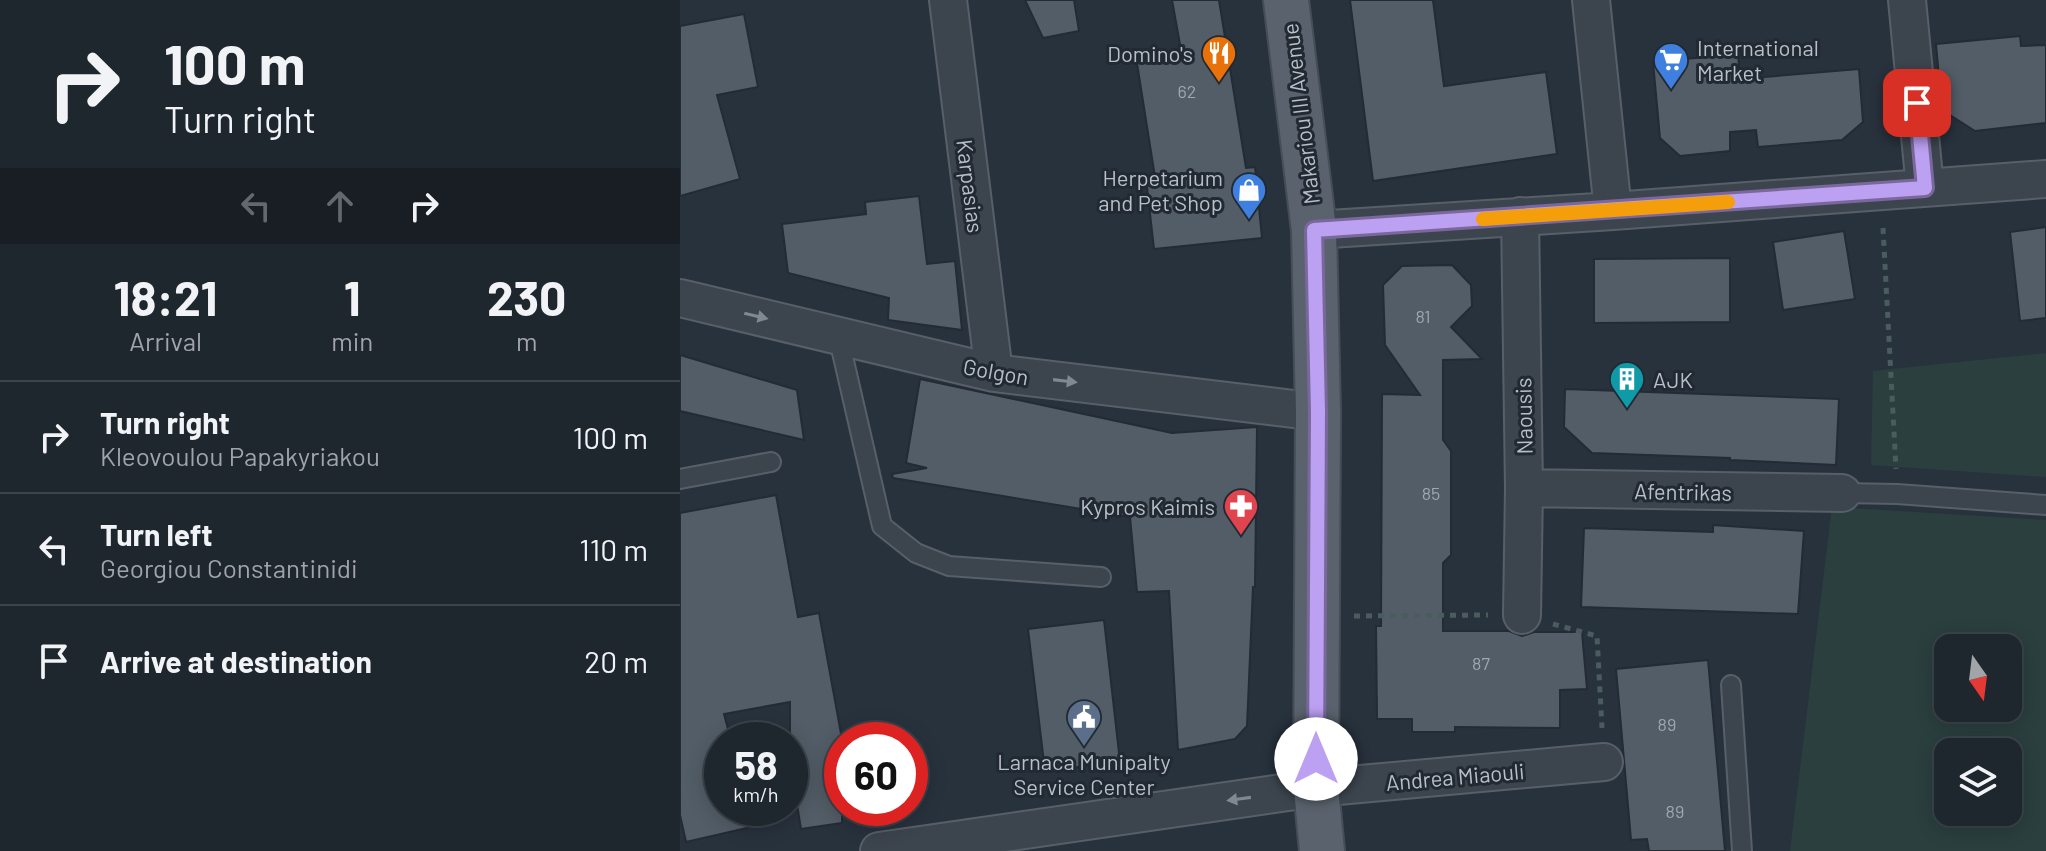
<!DOCTYPE html>
<html lang="en">
<head>
<meta charset="utf-8">
<style>
	:root { --surface:#1e262e; --page:#2b323a; --text:#f1f3f6; --muted:#a1a5aa; --line:#3c434a }
	body { margin:0; font-family:Barlow,sans-serif; background:var(--page); color:var(--text); height:100vh; display:flex; flex-direction:column; font-size:30px; white-space:nowrap }
	* { box-sizing:border-box; margin:0 }
	p { font-size:26px; color:var(--muted) }
	.icon { flex:none; width:44px; height:44px; fill:none; stroke:currentColor; stroke-width:2; stroke-linecap:round; stroke-linejoin:round }
	.map { position:relative; flex:1; overflow:hidden }
	.details { display:flex; flex-direction:column; background:var(--surface); width:680px }
	.details>* { flex:none }
	.top-card { background:#1e262e; color:var(--text); overflow:hidden }
	.needle { width:52px; rotate:166deg }
	.tools { position:absolute; left:1254px; top:634px; display:grid; gap:16px }
	.tools a { display:grid; place-items:center; width:88px; height:88px; border-radius:16px; background:var(--surface); box-shadow:0 4px 20px #0003,0 0 0 2px var(--line); font-size:40px }
	.speed { position:absolute; left:24px; top:722px; display:flex; gap:16px; font-size:40px; font-weight:700; text-align:center }
	.speed>* { display:grid; place-content:center; width:104px; height:104px; border-radius:50%; background:var(--surface); box-shadow:0 4px 20px #0003,0 0 0 2px var(--line); line-height:1 }
	.speed small { font-size:20px; font-weight:400 }
	.speed .limit { border:12px solid #d22; background:#fff; color:#111 }
	.pin { position:absolute; display:grid; place-items:center; width:68px; height:68px; color:#fff; margin:-34px; border-radius:16px; box-shadow:0 4px 12px #0006 }
	.me { position:absolute; width:88px; margin:-44px; rotate:0deg; stroke-linejoin:round; filter:drop-shadow(0 0 6px #0008) }
	.turn { display:flex; align-items:center; gap:28px; height:168px; padding:0 32px; font-size:36px }
	.turn .icon { width:104px; height:104px; stroke-width:2.5 }
	.turn b { display:block; font-size:56px; line-height:68px }
	.lanes { display:flex; align-items:center; height:76px; padding:0 32px; background:#0003; justify-content:center; gap:40px; direction:ltr }
	.lanes .off { opacity:.35 }
	.eta { display:flex; justify-content:space-evenly; align-items:center; height:136px; text-align:center }
	.eta b { font-size:48px; font-weight:700; line-height:56px }
	ul { padding:0; list-style:none }
	li { display:flex; align-items:center; gap:24px; height:112px; padding:0 32px; border-top:2px solid var(--line) }
	li div { flex:1 }
	li b { display:block; font-size:30px }
	li em { font-style:normal }
	main { display:flex; flex:1; min-height:0 }
	.map>svg:first-child { display:block }
	.green { fill:#2b3f3f; fill-rule:evenodd }
	.building { fill:#525d67; stroke:#232b34; stroke-width:2 }
	.lines { fill:none; stroke-linecap:round; stroke-linejoin:round }
	.service-casing { stroke:#575f68; stroke-width:22 }
	.minor-casing { stroke:#575f68; stroke-width:40 }
	.primary-casing { stroke:#454d56; stroke-width:48 }
	.path { stroke:#4a5c5d; stroke-width:5; stroke-dasharray:6 6; stroke-linecap:butt }
	.service { stroke:#3c444d; stroke-width:18 }
	.minor { stroke:#3c444d; stroke-width:36 }
	.primary { stroke:#5a636d; stroke-width:44 }
	.oneway { fill:#808891 }
	.route-casing { stroke:#7a689d; stroke-width:20 }
	.route { stroke:#bca0f2; stroke-width:14 }
	.slow { stroke:#f59e0b; stroke-width:14 }
	.labels { text-anchor:middle; dominant-baseline:central; stroke-width:6; stroke-linejoin:round; paint-order:stroke }
	.number-label { font-size:18px; fill:#9ea6b0 }
	.poi-label { font-size:22px; fill:#b8bfc8; stroke:#212932; text-anchor:end }
	.street-label { font-size:22px; fill:#b8bfc8; stroke:#212932 }
</style>
</head>
<body>
<main>
<section class="details">
<div class="top-card">
<div class="turn"><svg class="icon" aria-label="right" viewBox="0 0 24 24"><path d="M7 20v-9h11M14 6l5 5-5 5"/></svg><div><b>100 m</b>Turn right</div></div>
<div class="lanes"><svg class="icon off" aria-label="left" viewBox="0 0 24 24"><path d="M17 20v-9H6M10 6l-5 5 5 5"/></svg><svg class="icon off" aria-label="ahead" viewBox="0 0 24 24"><path d="M12 20V5M6 11l6-6 6 6"/></svg><svg class="icon" aria-label="right" viewBox="0 0 24 24"><path d="M7 20v-9h11M14 6l5 5-5 5"/></svg></div>
</div>
<div class="eta">
<div><b>18:21</b><p>Arrival</p></div>
<div><b>1</b><p>min</p></div>
<div><b>230</b><p>m</p></div>
</div>
<ul>
<li><svg class="icon" aria-label="right" viewBox="0 0 24 24"><path d="M7 20v-9h11M14 6l5 5-5 5"/></svg><div><b>Turn right</b><p>Kleovoulou Papakyriakou</p></div><em>100 m</em></li>
<li><svg class="icon" aria-label="left" viewBox="0 0 24 24"><path d="M17 20v-9H6M10 6l-5 5 5 5"/></svg><div><b>Turn left</b><p>Georgiou Constantinidi</p></div><em>110 m</em></li>
<li><svg class="icon" aria-label="arrive" viewBox="0 0 24 24"><path d="M6 21V4h12l-3 4 3 4H6"/></svg><div><b>Arrive at destination</b></div><em>20 m</em></li>
</ul>
</section>
<div class="map">
<svg width="1366" height="851" viewBox="0 0 1366 851">
	<rect width="100%" height="100%" fill="#28323d"/>
	<path class="green" d="M1366,353v124l-175,-12 2,-94z
		M1152,507l214,13v331h-256zM1268,648h60v60h-60zM1268,752h60v60h-60z"/>
	<path class="building" d="M345,0h49l5,31 -36,7z
		M492,0h47l27,168 9,-1 7,71 -108,11 -8,-71 9,-1 -19,-120 45,-7z
		M670,0h83l11,86 102,-14 11,82 -184,27z
		M64,14l14,73 -41,8 23,84 -60,17v-170z
		M1340,36l1,10 25,-1v78l-71,8 -33,-21 -6,-66z
		M1058,54l2,25 119,-10 4,53 -21,18 -84,7 -2,-17 -26,2v19l-50,5 -20,-18 -7,-76z
		M239,196l8,68 28,-3 7,69 -74,-10 1,-22 -101,-25 -6,-49 84,-10 -1,-12z
		M1366,227v91l-26,3 -10,-89z
		M1164,231l11,68 -72,11 -10,-68z
		M1050,258v64l-136,1v-64z
		M772,265l19,20 1,21 -21,21 31,32 -39,1v80l8,11v104l-8,8v68h66l13,5 12,-4h48l5,57 -27,1v38l-105,-1v5h-43v-13h-35l-1,-93h5l1,-232 38,1 -35,-50 -2,-60 19,-19z
		M0,355l117,35 7,50 -124,-29z
		M240,379l252,54 85,-6 -2,160h-2l-6,139 -12,13 -57,11 -9,-159 -32,1 -7,-75 -237,-39 -1,-4 35,-6 -21,-5z
		M885,389l274,10 -3,66 -106,-5v-2l-138,-5 -28,-26z
		M96,495l22,122 21,-4 23,126v84l-41,6 -11,-67v-60l-66,12 7,26h-9v68h58l1,12 -95,22 -6,-27v-302z
		M1033,525l91,6 -6,83 -217,-7 3,-79 129,4z
		M424,620l16,142 -75,9 -17,-142z
		M1028,660l17,191h-76l-2,-12 -16,1 -15,-171z"/>
	<g class="lines">
		<g class="service-casing">
			<path id="service" d="M158,335l44,191 34,27 33,13 152,11
				M0,479l91,-17
				M1162,493l55,1 149,11
				M1051,685l11,166"/>
		</g>
		<g class="minor-casing">
			<path id="minor" d="M268,0l46,373
				M911,0l22,211
				M1227,0l18,188
				M840,216l4,272 -2,127
				M634,230l299,-19 433,-32
				M0,298l314,75 324,39
				M844,488l318,5
				M199,851l437,-63 288,-26"/>
		</g>
		<g class="primary-casing">
			<path id="primary" d="M606,0l28,230 4,182 -2,376 6,63"/>
		</g>
		<path class="path" d="M1203,228l13,241
			M674,616l134,-1
			M873,624l44,12 5,92"/>
		<use href="#service" class="service"/>
		<use href="#minor" class="minor"/>
		<use href="#primary" class="primary"/>
	</g>
	<defs><path id="oneway-solid" d="M-6-.8H1V-3.2L6.5 0L1 3.2V.8H-6Z" transform="scale(2)"/></defs>
	<g class="oneway">
		<use href="#oneway-solid" transform="translate(76 316) rotate(13)"/>
		<use href="#oneway-solid" transform="translate(385 381) rotate(7)"/>
		<use href="#oneway-solid" transform="translate(559 799) rotate(172)"/>
	</g>
	<g class="lines">
		<g class="route-casing">
			<path id="route" d="M636,759l2,-347 -4,-182 611,-42 -8,-85"/>
		</g>
		<use href="#route" class="route"/>
		<path class="slow" d="M803,219l245,-17"/>
	</g>
	<defs>
		<g id="restaurant-pin" transform="scale(1.8)"><path d="M0 17L-7.5 6A9.5 9.5 0 1 1 7.5 6Z" fill="#e8710a" stroke="#212932"/><path d="M-5-6h1v4h1v-4h1v4h1v-4h1v5L-1.5 .5V6h-2V.5L-5-1ZM5-6V6H3V1.5H1.5Q1.5-4 5-6Z" fill="#fff"/></g>
		<g id="supermarket-pin" transform="scale(1.8)"><path d="M0 17L-7.5 6A9.5 9.5 0 1 1 7.5 6Z" fill="#3f7fe0" stroke="#212932"/><path d="M-6-5.5h2.5l.6 2H6L4.5 2H-2.5L-4.4-4H-6ZM-1.5 3.2a1.3 1.3 0 1 0 .1 0ZM3 3.2a1.3 1.3 0 1 0 .1 0Z" fill="#fff"/></g>
		<g id="shop-pin" transform="scale(1.8)"><path d="M0 17L-7.5 6A9.5 9.5 0 1 1 7.5 6Z" fill="#3f7fe0" stroke="#212932"/><path d="M-5-2.5h2.3a2.7 3.5 0 0 1 5.4 0H5L5.5 6h-11ZM-1.5-2.5h3a1.5 2.3 0 0 0-3 0Z" fill="#fff"/></g>
		<g id="building-pin" transform="scale(1.8)"><path d="M0 17L-7.5 6A9.5 9.5 0 1 1 7.5 6Z" fill="#0f9aa8" stroke="#212932"/><path d="M-4-6H4V6H1V3H-1V6H-4ZM-2.5-4.3h1.7v1.8h-1.7ZM.8-4.3h1.7v1.8H.8ZM-2.5-1h1.7V.8h-1.7ZM.8-1h1.7V.8H.8Z" fill="#fff"/></g>
		<g id="pharmacy-pin" transform="scale(1.8)"><path d="M0 17L-7.5 6A9.5 9.5 0 1 1 7.5 6Z" fill="#e0444e" stroke="#212932"/><path d="M-2-6h4v4h4v4h-4v4h-4v-4h-4v-4h4Z" fill="#fff"/></g>
		<g id="civic-pin" transform="scale(1.8)"><path d="M0 17L-7.5 6A9.5 9.5 0 1 1 7.5 6Z" fill="#5c6f8a" stroke="#212932"/><path d="M-.6-6.5H3V-4.5H.6V-3L4-1V1h2V6H-6V1h2V-1L-.6-3ZM-1.2 2.5V6h2.4V2.5Z" fill="#fff"/></g>
	</defs>
	<g fill-rule="evenodd">
		<use href="#restaurant-pin" x="539" y="53"/>
		<use href="#supermarket-pin" x="991" y="60"/>
		<use href="#shop-pin" x="569" y="190"/>
		<use href="#building-pin" x="947" y="379"/>
		<use href="#pharmacy-pin" x="561" y="506"/>
		<use href="#civic-pin" x="404" y="717"/>
	</g>
	<g class="labels">
		<g class="number-label">
			<text x="507" y="91">62</text>
			<text x="743" y="316">81</text>
			<text x="751" y="493">85</text>
			<text x="801" y="663">87</text>
			<text x="987" y="724">89</text>
			<text x="995" y="811">89</text>
		</g>
		<g class="poi-label">
			<text x="1017" y="47" text-anchor="start">International<tspan x="1017" dy="25">Market</tspan></text>
			<text x="513" y="53">Domino's</text>
			<text x="543" y="177">Herpetarium<tspan x="543" dy="25">and Pet Shop</tspan></text>
			<text x="973" y="379" text-anchor="start">AJK</text>
			<text x="535" y="506">Kypros Kaimis</text>
			<text x="404" y="761" text-anchor="middle">Larnaca Munipalty<tspan x="404" dy="25">Service Center</tspan></text>
		</g>
		<g class="street-label">
			<text transform="translate(620 114) rotate(-97)">Makariou III Avenue</text>
			<text transform="translate(291 186) rotate(83)">Karpasias</text>
			<text transform="translate(316 371) rotate(10)">Golgon</text>
			<text transform="translate(843 416) rotate(-91)">Naousis</text>
			<text transform="translate(1003 491) rotate(1)">Afentrikas</text>
			<text transform="translate(775 776) rotate(-5)">Andrea Miaouli</text>
		</g>
	</g>
</svg>
<div class="tools">
<a><svg class="needle" viewBox="-14 -14 28 28"><path d="M0-13l5 13h-10z" fill="#e53935"/><path d="M0 13l5-13h-10z" fill="#a1a5aa"/></svg></a>
<a><svg class="icon" aria-label="layers" viewBox="0 0 24 24"><path d="M12 4l9 5-9 5-9-5zM3 14l9 5 9-5"/></svg></a>
</div>
<div class="speed"><div>58<small>km/h</small></div><div class="limit">60</div></div>
<div class="pin" style="left:1237px;top:103px;background:#d93025"><svg class="icon" aria-label="arrive" viewBox="0 0 24 24"><path d="M6 21V4h12l-3 4 3 4H6"/></svg></div>
<svg class="me" style="left:636px;top:759px" viewBox="-20 -20 40 40"><circle r="19" fill="#fff"/><path d="M0-13L10 11 0 6-10 11z" fill="#bca0f2"/></svg>
</div>
</main>
</body>
</html>
